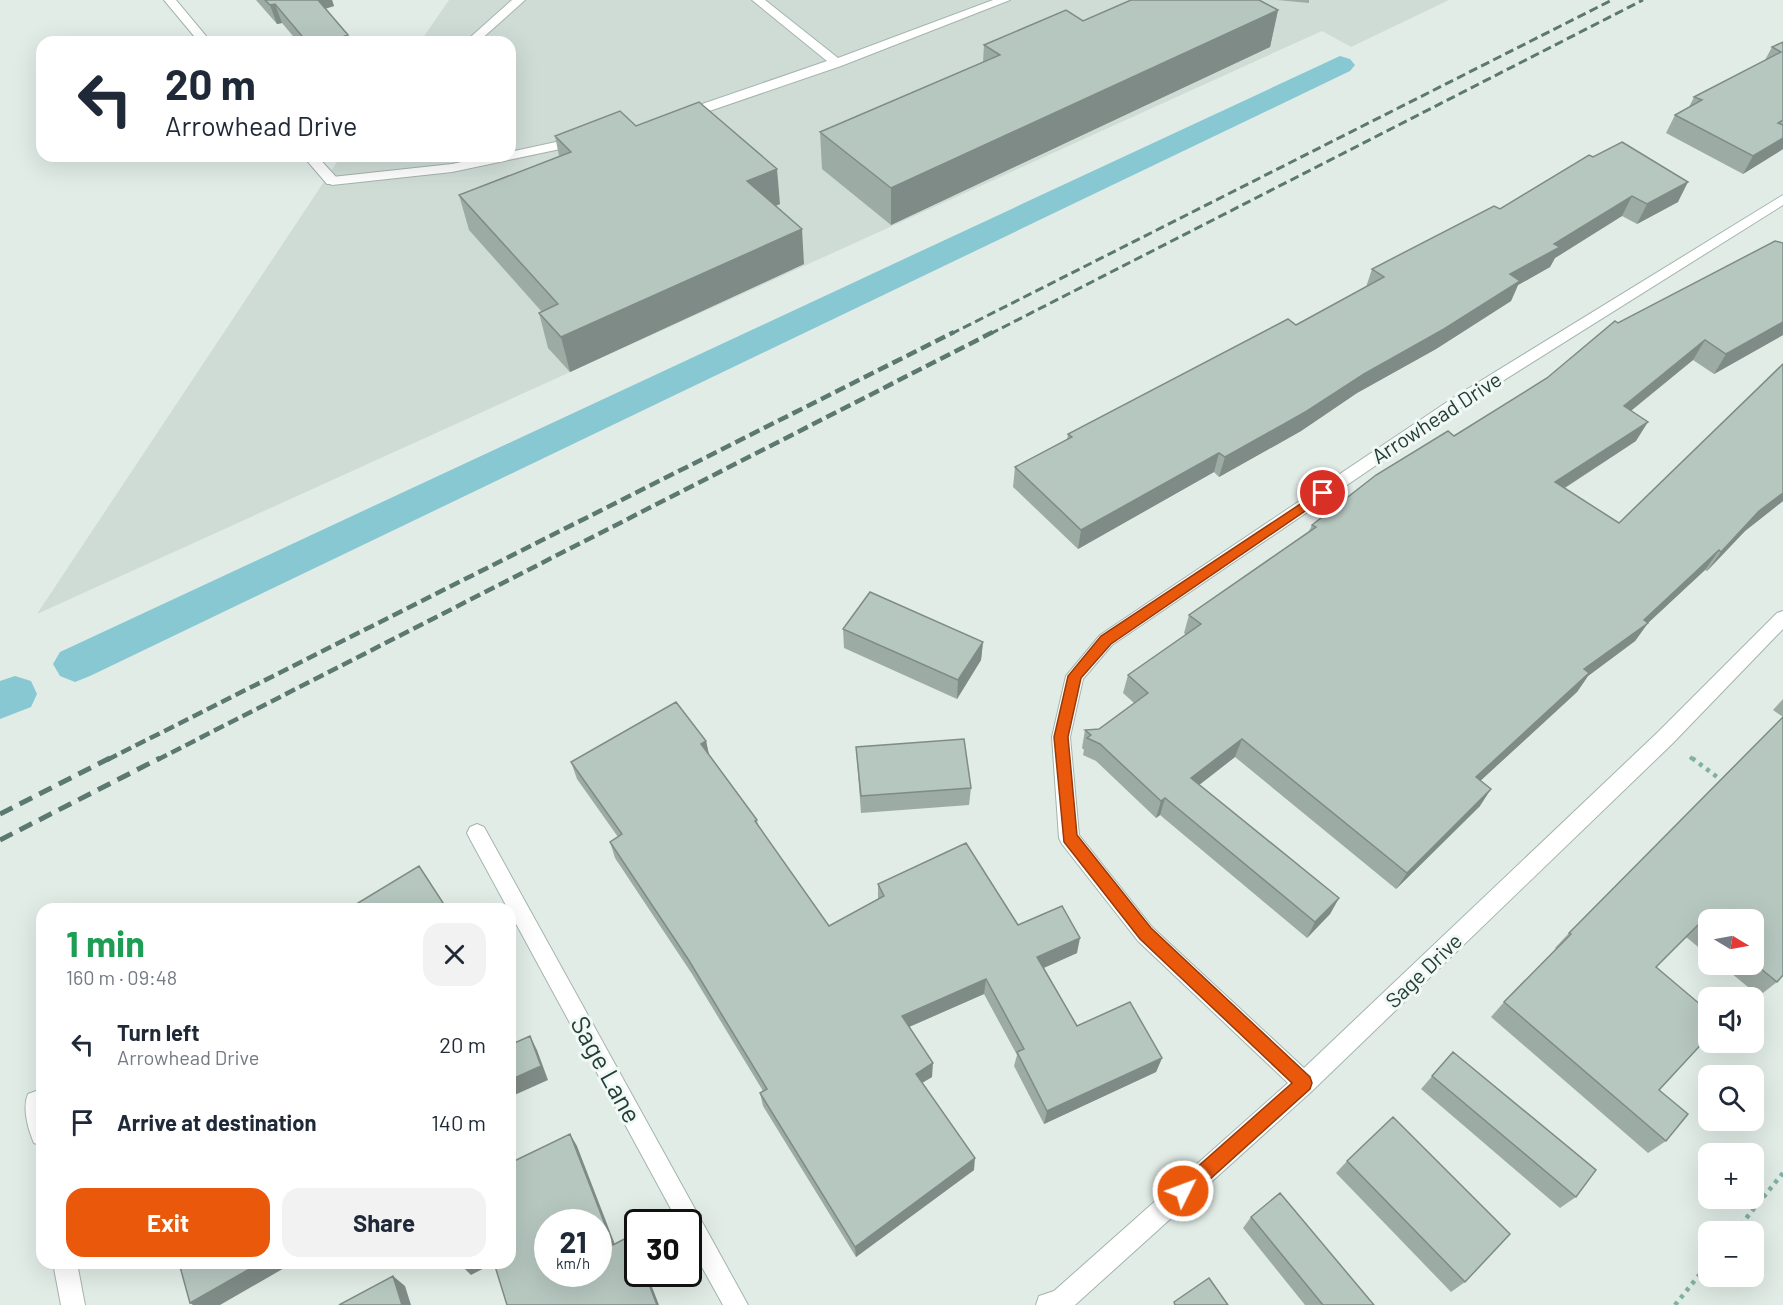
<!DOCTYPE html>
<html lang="en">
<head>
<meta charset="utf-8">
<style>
	:root { --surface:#fff; --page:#f2f2f3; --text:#1f2937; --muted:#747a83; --accent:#ea580c }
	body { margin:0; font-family:Barlow,sans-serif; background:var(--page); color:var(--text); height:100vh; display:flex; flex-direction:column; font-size:22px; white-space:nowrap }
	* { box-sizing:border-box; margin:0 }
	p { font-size:20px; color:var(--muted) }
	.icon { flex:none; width:33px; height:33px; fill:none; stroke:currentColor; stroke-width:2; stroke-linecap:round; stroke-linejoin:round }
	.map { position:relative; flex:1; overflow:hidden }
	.panel { position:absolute; left:36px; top:903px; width:480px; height:366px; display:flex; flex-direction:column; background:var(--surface); border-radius:18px; box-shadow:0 6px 24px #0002 }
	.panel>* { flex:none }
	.top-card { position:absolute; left:36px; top:36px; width:480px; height:126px; border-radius:18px; box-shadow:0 6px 24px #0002; background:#fff; color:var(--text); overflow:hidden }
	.needle { width:39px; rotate:100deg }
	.controls { position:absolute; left:1698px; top:909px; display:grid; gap:12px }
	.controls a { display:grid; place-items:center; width:66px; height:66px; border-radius:12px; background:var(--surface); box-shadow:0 6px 24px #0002; font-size:30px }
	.speed { position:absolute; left:534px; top:1209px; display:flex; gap:12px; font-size:30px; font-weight:700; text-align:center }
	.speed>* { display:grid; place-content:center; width:78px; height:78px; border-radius:50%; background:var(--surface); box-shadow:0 6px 24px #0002; line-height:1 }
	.speed small { font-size:15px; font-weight:400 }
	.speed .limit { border:3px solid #111; border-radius:9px; background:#fff; color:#111 }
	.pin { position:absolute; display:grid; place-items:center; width:51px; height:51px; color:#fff; margin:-26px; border:3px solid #fff; border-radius:50%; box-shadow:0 2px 6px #0007 }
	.me { position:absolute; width:66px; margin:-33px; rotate:48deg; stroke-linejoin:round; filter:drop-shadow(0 0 4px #0008) }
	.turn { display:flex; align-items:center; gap:21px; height:126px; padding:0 30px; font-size:27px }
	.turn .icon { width:78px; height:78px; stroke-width:2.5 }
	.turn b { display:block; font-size:42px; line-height:51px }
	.round { display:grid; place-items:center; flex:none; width:63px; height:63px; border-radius:18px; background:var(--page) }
	.head { display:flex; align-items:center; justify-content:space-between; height:102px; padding:0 30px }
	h1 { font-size:36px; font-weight:700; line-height:45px; color:#1e9e55 }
	.primary-button { display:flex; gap:12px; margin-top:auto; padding:12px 30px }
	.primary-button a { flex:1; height:69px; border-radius:18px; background:var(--accent); color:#fff; font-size:24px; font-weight:700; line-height:69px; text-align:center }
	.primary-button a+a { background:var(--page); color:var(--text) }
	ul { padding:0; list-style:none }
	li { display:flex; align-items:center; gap:18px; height:78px; padding:0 30px }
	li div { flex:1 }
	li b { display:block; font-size:22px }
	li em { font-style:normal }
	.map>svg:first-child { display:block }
	.built { fill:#cfdcd6 }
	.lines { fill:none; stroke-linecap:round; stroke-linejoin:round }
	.canal { fill:#87c8d3; fill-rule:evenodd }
	.service-casing { stroke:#a4b4ae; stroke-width:2 }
	.minor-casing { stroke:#a4b4ae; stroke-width:2 }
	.path-far1 { stroke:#80b1a1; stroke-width:4; stroke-dasharray:3 4.5; stroke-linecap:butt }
	.path { stroke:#80b1a1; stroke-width:4.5; stroke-dasharray:4 5; stroke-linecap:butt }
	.service { fill:#fff; fill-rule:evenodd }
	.minor { fill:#fff; fill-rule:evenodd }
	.rail-far2 { stroke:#5b7971; stroke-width:3; stroke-dasharray:9 4.5; stroke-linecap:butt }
	.rail-far1 { stroke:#5b7971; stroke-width:4.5; stroke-dasharray:11 5; stroke-linecap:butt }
	.rail { stroke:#5b7971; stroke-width:5; stroke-dasharray:14 8; stroke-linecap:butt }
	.wall { fill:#9daba5 }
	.shaded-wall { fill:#7f8b86 }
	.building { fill:#b6c7c0; stroke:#7f8b86; stroke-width:1.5; fill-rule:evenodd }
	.route { fill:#ea580c; stroke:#983908; stroke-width:1.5 }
	.labels { text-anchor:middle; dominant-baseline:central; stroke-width:6; stroke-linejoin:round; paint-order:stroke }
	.street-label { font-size:21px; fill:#213d35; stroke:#f1f8f5 }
	.near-street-label { font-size:26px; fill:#213d35; stroke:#f1f8f5 }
</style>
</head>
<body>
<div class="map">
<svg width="1783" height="1305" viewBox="0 0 1783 1305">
	<rect width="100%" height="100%" fill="#e1ece7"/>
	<path class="built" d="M449,0h1000l-98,47 -29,-16 -1285,583 304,-458h169v-114h-90z"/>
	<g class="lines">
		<path class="canal" d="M1340,56l10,3 5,6 -5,6 -1260,605 -15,6 -15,-6 -7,-12 7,-12z
			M15,676l16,5 6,13 -6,13 -31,12v-38z"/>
		<g class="service-casing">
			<path id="service" d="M512,0h13l-47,42h-13z
				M752,0h13l73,58 155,-58h17l-169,66 -152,52h-10v-6l148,-51z
				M579,137l5,1v6l-132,28 -120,13 -7,-4 7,-4 120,-13 38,-8h20v-4z"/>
		</g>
		<g class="minor-casing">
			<path id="minor" d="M164,0h12l35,42h-12z
				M303,156h14l20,22v6h-10z
				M1783,195v10l-317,199 -354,241 -29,34 -13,58 9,98 73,92 152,141 354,-336 119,-119 6,-2v18l-111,115 -360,347 -237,214h-39l3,-9 15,-5 234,-208 -150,-142 -76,-97 -3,-6 -7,-101 14,-61 34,-41 356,-239z
				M477,824l7,3 264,478h-25l-35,-63v-20h-10l-208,-383 -3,-6 3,-6z
				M36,1091l6,2v53l-8,-3c-6,-14 -12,-35 -6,-49z
				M53,1263h24l8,42h-24z"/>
		</g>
		<path class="path-far1" d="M1690,757l4,3"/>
		<path class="path" d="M1692,758l33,25
			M1735,1232l48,-59
			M1675,1305l33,-41"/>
		<use href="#service" class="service"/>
		<use href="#minor" class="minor"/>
		<path class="rail-far2" d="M951,334l661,-334
			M990,334l653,-334"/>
		<path class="rail-far1" d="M107,760l847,-428
			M157,760l836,-428"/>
		<path class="rail" d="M0,814l110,-56
			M0,840l160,-82"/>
	</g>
	<path class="wall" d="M256,0h76l2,6 -9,3 23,26 2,7h-52l-16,-19 -5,1z
		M1277,0h32v3z
		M1278,10l-8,37 -379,178 -69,-56 -2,-37 163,-70 1,-17 99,-24z
		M1783,42v107l-40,25 -77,-41 9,-18 14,-8 5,-10 71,-37 7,-13z
		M636,126l144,78 -5,2 29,58 -234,108 -22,-24 -9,-35 3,-1 -73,-82 -10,-35 100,-39 -4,-20z
		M1589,155l89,47 -41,22 -15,-8 -67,42 -5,9 -32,18 -7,16 -75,48 -79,44 -56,38 -82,46 -5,-5 -136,77 -65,-62 2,-20 52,-27 1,-6 228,-109 70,-38 6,-18 128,-60z
		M1783,243v92l-69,39 -21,-14 -62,51 5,30 -71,47 54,35 164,-159v137l-38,30 -38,40 -2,-1 -57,53 -13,18 -47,35 -11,16 -97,89v25l-84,83 -161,-132 -36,28 140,113 -9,16 -23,24 -147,-123 -4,3 -60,-57 -13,-6 1,-5 -2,-2 3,-18 14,-1 35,-26 -11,-10 5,-18 58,-40 -2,-2 5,-18 120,-84 3,-6 235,-147 71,-55z
		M843,629l140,13 -2,18 -24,39 -113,-51z
		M1783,699v18l-10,-7z
		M1783,717l-6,265 -18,14 -39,-32h34v-44h-46v35l-22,-18 -30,30 3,123 7,51 -18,12 -157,-136 13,-15 52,-53 -1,-1 14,-15z
		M706,741l3,14 48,65 1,6 71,100 49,-27v-15l140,41 59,28 -33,15 33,58 85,32 -6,14 -112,52 -30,-58 3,-11 -33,-61 -75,33 23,50 -10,6 52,87 -118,87 -93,-151 -3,-13 3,-2 -71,-117 -77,-116 -5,-16 8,-5 -41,-58 -6,-17z
		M856,747l115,41 -2,17 -108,8z
		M1453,1052l123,145 -16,11 -139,-119z
		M1347,1161l118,121 -14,10 -115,-119z
		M1251,1217l123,88h-69l-62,-77z"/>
	<path class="shaded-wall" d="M314,0h18l2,6 -17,5z
		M275,4l7,19 -5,1 -7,-19z
		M1278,10l-8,37 -379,178v-37z
		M348,35l2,7h-23z
		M1783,138v11l-40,25 10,-18z
		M777,169l3,35 -30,13 -3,-36z
		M1688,182l-10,20 -41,22 10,-20z
		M1632,196l-10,20 -67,42 -5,9 -32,18 -7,16 -75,48 -79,44 -56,38 -82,46 6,-20 285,-183 44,-30z
		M802,229l2,35 -234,108 -9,-35z
		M1783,322v13l-69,39 12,-20z
		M1705,340l-12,20 -81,66 12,-20z
		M1648,422l-12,19 -92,60 11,-19z
		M1219,453l-5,19 -136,77 3,-19z
		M1783,493v8l-38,30 -38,40 14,-19 38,-41z
		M1719,550l-14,20 -57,53 -13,18 -47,35 -11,16 -112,103 11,-18 108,-108 60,-49z
		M983,642l-2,18 -24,39 1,-19z
		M1242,739l-7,18 -50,39 6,-18z
		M706,741l4,18 -9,-15z
		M1491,789l-11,17 -84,83 11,-16z
		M1165,798l-5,17 -4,3 5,-17z
		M1339,898l-9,16 -23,24 8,-16z
		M1080,938l-3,15 -43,19 3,-15z
		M986,979l-2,15 -82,36v-14z
		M530,1036l7,14 11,30 -38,17v-17z
		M1162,1058l-6,14 -112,52 3,-13z
		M933,1063l-1,14 -17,10 1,-13z
		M570,1134l7,12 42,109 -6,-10z
		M975,1158l-1,12 -118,87 -1,-10z
		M630,1236l8,13v5z
		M260,1263h33l-73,42h-27l-3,-2z
		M465,1263h29l-23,12 -10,-10z
		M645,1274h2l12,31h-2z
		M393,1276l12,10 6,19h-9z"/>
	<path class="building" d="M265,0h53l30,35 -21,7h-20l-32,-38 -5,1z
		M1131,0h128l19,10 -387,178 -71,-56 180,-77 -16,-10 82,-35 17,11z
		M1783,42v78l-5,3 5,2v13l-30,18 -78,-41 27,-15 -8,-3 87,-45 -9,-5z
		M699,102l78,67 -30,12 55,48 -241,108 -22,-24 19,-9 -99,-109 112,-43 -16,-16 65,-25 16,15z
		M1622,142l66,40 -41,22 -15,-8 -78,48 6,3 -50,27 10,7 -76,48 -80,45 -57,37 -82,46 -6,-4 -138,77 -66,-63 57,-30 -4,-3 220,-115 8,6 88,-48 -12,-8 122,-63 6,3 89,-54 4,2z
		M1775,241l8,2v79l-57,32 -21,-14 -81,66 24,16 -93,60 64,41 164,-159v129l-24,18 -38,41 -2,-2 -75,70 4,3 -64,46 5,4 -113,104 15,12 -84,84 -165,-134 -51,39 148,120 -24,24 -150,-124 -4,3 -61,-57 -13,-6 4,-3 -6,-5 14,-1 49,-36 -20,-18 73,-51 -12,-9 127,-88 -4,-2 64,-50 72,-44 6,5 93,-58 68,-57 3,2z
		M870,592l113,50 -25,38 -115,-51z
		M676,702l30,39 -5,3 56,76 -2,1 74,105 55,-30 -6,-12 88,-41 52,82 44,-19 18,32 -43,19 40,69 53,-24 32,56 -115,53 -30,-59 7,-3 -38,-70 -84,37 31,47 -17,11 59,84 -120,89 -95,-154 7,-4 -79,-130 -78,-117 12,-8 -51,-72z
		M1783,717v258l-6,7 -23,-19v-43h-46v6l-6,-5 -46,46 52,44v26l-49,53 29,24 -22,27 -162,-139 67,-68 -2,-1z
		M964,739l7,49 -110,8 -5,-49z
		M419,866l28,43h-99z
		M530,1036l11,30 -31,14v-35z
		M1453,1052l143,118 -20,27 -144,-121z
		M1393,1117l117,117 -45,48 -118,-121z
		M570,1134l43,111 17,-9 8,18v20h7l12,31h-150l-13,-42h16v-100zM548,1222h50v52h-50z
		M1280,1193l94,112h-51l-72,-88z
		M179,1263h81l-70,40z
		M393,1276l9,29h-63z
		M1209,1278l19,27h-53l-1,-3z"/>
	<path class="route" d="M1323,489l6,4 -2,3 -216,148 -30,34 -13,59 9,98 74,93 159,149 2,6 -2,6 -121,109 -6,2 -6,-2 -3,-7 3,-6 115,-102 -152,-144 -76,-97 -10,-105 14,-61 33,-40z"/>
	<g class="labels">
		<g class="street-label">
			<text transform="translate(1436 417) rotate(-33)">Arrowhead Drive</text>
			<text transform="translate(1423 970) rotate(-44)">Sage Drive</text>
		</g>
		<g class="near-street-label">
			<text transform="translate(607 1069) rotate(61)">Sage Lane</text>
		</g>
	</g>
</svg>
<div class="controls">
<a><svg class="needle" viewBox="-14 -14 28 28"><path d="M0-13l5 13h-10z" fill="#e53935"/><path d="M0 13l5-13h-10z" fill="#747a83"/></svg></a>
<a><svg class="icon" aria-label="sound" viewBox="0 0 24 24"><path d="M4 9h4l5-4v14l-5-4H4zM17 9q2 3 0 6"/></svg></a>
<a><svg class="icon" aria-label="search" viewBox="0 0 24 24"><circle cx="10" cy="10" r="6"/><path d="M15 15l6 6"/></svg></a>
<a>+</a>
<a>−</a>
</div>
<div class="speed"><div>21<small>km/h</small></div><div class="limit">30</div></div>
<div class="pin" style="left:1323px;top:493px;background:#d93025"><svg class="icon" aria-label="arrive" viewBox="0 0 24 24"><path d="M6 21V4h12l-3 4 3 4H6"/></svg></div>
<svg class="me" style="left:1183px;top:1191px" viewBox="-20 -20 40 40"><circle r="17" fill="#ea580c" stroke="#fff" stroke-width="3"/><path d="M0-11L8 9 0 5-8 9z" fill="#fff"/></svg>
<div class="top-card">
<div class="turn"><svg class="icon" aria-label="left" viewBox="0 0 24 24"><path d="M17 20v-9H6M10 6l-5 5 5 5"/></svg><div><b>20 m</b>Arrowhead Drive</div></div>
</div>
<section class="panel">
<div class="head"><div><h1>1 min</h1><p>160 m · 09:48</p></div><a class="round"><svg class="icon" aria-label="close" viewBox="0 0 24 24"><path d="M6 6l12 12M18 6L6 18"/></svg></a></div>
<ul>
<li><svg class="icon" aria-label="left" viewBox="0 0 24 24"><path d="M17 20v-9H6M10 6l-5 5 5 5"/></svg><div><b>Turn left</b><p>Arrowhead Drive</p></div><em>20 m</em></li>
<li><svg class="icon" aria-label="arrive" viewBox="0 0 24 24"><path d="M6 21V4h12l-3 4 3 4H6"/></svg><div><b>Arrive at destination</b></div><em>140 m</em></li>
</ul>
<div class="primary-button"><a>Exit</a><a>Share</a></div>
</section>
</div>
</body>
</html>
